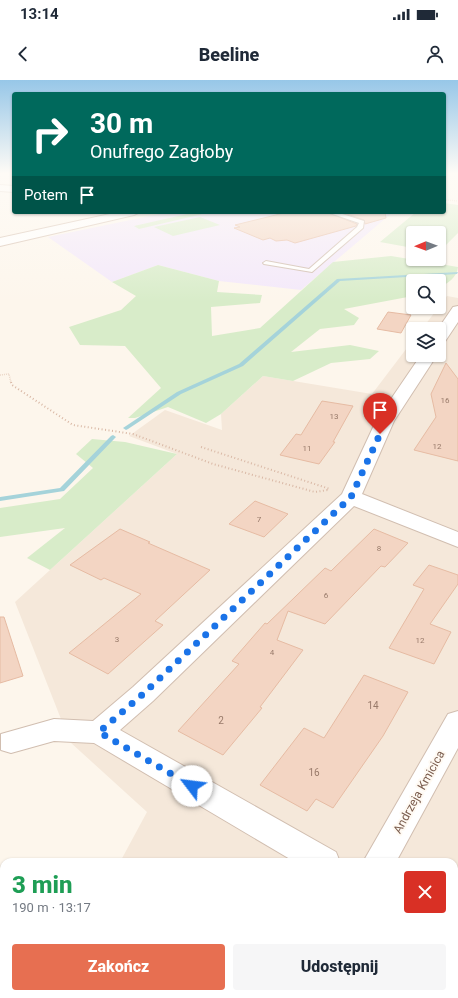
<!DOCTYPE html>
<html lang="pl">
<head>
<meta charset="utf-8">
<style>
	:root { --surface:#fff; --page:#f6f6f7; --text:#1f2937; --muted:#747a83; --accent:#e76f51 }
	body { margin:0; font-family:Roboto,sans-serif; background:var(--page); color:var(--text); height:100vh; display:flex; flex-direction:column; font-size:15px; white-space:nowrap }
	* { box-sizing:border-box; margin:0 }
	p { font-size:13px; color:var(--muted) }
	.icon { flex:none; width:22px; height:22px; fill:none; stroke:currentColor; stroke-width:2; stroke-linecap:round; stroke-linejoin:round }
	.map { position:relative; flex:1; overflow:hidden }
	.sheet { position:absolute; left:0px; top:778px; width:458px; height:140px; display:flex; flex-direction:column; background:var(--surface); border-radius:12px 12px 0 0; box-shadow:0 1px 3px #0004 }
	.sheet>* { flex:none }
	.top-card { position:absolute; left:12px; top:12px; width:434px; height:122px; border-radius:4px; box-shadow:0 1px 3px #0004; background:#00695c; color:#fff; overflow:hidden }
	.needle { width:26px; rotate:269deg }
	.buttons { position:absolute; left:406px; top:146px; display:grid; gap:8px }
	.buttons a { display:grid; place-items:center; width:40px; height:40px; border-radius:4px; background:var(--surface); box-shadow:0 1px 3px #0004; font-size:20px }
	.pin { position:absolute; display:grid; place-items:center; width:34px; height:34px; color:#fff; margin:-41px -17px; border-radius:50% 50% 50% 0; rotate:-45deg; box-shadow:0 0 4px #0007 }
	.pin .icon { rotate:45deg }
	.me { position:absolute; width:44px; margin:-22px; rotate:300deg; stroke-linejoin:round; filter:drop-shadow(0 0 3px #0008) }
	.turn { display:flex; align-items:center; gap:14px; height:84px; padding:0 12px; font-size:18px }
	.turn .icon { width:52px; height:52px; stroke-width:2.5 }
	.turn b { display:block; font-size:28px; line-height:34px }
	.then { display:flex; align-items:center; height:38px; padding:0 12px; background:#0003; gap:8px; font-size:15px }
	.round { display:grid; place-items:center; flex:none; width:42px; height:42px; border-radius:4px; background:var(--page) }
	.overview { display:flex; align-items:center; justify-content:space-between; height:68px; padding:0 12px }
	h1 { font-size:24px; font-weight:800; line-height:30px; color:#1e9e55 }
	.action { display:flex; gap:8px; margin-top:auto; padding:8px 12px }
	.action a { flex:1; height:46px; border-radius:4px; background:var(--accent); color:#fff; font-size:16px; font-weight:800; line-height:46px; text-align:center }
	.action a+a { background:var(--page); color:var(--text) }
	.status { display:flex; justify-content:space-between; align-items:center; height:28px; padding:0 20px; background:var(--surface); direction:ltr }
	.status svg { height:11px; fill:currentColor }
	header { display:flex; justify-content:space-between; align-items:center; height:52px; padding:0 12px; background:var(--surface); font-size:18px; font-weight:800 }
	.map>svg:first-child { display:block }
	.residential { fill:#f5e8da }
	.education { fill:#f3e8fa }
	.green { fill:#d8ecc9 }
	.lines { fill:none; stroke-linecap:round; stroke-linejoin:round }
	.stream { fill:#a5d3da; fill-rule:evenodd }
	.building { fill:#f3d5c3; stroke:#e6bba3 }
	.lane-casing { stroke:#d1beb0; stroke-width:2 }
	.street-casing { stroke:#d1beb0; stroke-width:2 }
	.secondary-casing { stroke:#d6c0b0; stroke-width:2 }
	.path-far1 { stroke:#d9b8a5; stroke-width:1.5; stroke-dasharray:0.5 1.5; stroke-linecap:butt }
	.path { stroke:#d9b8a5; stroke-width:2; stroke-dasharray:1 2.5; stroke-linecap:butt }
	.lane { fill:#fff; fill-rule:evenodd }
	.street { fill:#fff; fill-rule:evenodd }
	.secondary { fill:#fff; fill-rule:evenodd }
	.route { stroke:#1a73e8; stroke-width:7; stroke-dasharray:0 12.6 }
	.labels { text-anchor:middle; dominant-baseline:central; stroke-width:4; stroke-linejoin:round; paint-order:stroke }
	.number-label { font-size:8px; fill:#987a6a }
	.near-number-label { font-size:10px; fill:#987a6a }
	.near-street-label { font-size:12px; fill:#7a5c4d; stroke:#fffaf3 }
</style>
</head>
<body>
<div class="status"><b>13:14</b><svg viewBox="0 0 49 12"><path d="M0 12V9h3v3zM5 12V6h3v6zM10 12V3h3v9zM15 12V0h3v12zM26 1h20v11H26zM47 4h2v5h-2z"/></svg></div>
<header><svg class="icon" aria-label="back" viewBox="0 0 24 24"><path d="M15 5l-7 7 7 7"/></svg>Beeline<svg class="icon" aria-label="person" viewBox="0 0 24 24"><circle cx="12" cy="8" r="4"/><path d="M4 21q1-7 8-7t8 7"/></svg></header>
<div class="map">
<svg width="458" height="918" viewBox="0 0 458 918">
	<rect width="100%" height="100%" fill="#fdf6ec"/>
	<path class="residential" d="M447,216l11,2v700h-411l2,-4h405v-132h-334l27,-50 -77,-70 -55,-140 162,-148 -48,-18 36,-26 57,20 -1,-16 42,-38 109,18 41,-54v15h26v-26h-17z"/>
	<path class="education" d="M169,132h224l-92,78 -82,-9 -61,-16 -46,17 -64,-45z"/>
	<path class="green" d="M444,123l14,2v11l-16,-2 16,2v17l-19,19v-19h-26v15l-33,-6 36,-30h28z
		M196,132h15l-72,17 -5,-3z
		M200,137l20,8 -47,11 -19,-9z
		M391,176l67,11c-1,11 -11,16 -19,22v-8h-26v15l-69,13 15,9 -5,7 -34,4 -29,23 59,-7 29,6 -9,8 -39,4 -38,18 -30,-5 -42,38 -15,9 -38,-16 -33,11h-7l33,-30 -36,-42 -45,-1 -11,-18 52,-17 15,-14 -24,-14 46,-17 61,16 -2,11 45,3 -2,8 -49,4 1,29 48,-8 73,-66z
		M92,359l33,3 52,12 -127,116 -23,-12 38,-30 -65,9v-29l60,-9 33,-31 -17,-14z"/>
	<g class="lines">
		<path class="stream" d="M458,192l-1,2 -117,7 -97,85 -62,28 -53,35 -2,1 -3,-2 54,-36 62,-28 98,-85z
			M113,355l3,2 -1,1 -51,53 -64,10v-4l60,-9 51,-52z"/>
	</g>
	<path class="building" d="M288,132h38l31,12 -1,2 -61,17 -8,-3 -11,1 -6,-3 -7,2 -29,-12 6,-1 -5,-2z
		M341,132h44l1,6 -21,6 -1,-4z
		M388,232l23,3 -10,18 -24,-4z
		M446,283l12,16v82l-44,-11 22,-33 -5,-23z
		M322,321l31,5 -20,36h2l-16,22 -39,-9 16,-21 5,1z
		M255,421l33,13 -24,23 -35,-13z
		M120,449l30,13 -2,1 62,27 -55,51 8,4 -55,49 -39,-21 72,-59 -37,-16 -3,2 -31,-15z
		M374,449l34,14 -23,24 -4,-1 -56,58 -37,-13 -11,29 26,10 -43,57 2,1 -39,47 -45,-24 61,-67 -7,-3 33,-38 2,1 58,-56 6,3z
		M429,485l29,10v9l-28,40 21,8 -17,32 -45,-16 35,-59 -11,-4z
		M0,537h4l19,59 -23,7z
		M364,595l44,17 -25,44 -50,72 -17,-9 -9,12 -47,-26 44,-57 20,10z"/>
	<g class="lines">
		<g class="lane-casing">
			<path id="lane" d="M327,132h9l28,9 -1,7 -51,44 -48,-8 -1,-1 3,-2 43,8 48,-42 2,-4z"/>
		</g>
		<g class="street-casing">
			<path id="street" d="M0,105l14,1v6l-14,-1z
				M458,226v16l-14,21 -5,2 -1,-16 15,-22z
				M421,275h16l-43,66 -32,73 96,38v15l-104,-41 -201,195 -33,29 216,122 4,10h-45l-201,-119 -40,-2 -43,12 -10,-3v-16l53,-15 39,2 40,-34 209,-193 34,-73z
				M458,631v37l-62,114h-33l85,-148z
				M338,914h38l-1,4h-38z"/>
		</g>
		<g class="secondary-casing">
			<path id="secondary" d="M119,132h21l-6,3 -134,31v-8z"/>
		</g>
		<path class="path-far1" d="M444,120l14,1
			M0,295l9,-1 2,9"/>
		<path class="path" d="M11,302l1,3 61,40 60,9 80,30 102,28 13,-2
			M201,367l129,42"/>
		<use href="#lane" class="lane"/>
		<use href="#street" class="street"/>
		<use href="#secondary" class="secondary"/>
	</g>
	<linearGradient id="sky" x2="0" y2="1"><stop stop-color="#97c7e8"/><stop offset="0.42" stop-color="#fefbf6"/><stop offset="1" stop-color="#fefbf6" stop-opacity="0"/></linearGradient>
	<rect width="458" height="222" fill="url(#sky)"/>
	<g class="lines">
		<path class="route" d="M192,706l-93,-54 44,-38 208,-197 29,-63"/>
	</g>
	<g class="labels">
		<g class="number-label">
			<text x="445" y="320">16</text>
			<text x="334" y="336">13</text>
			<text x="437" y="366">12</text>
			<text x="307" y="368">11</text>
			<text x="259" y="439">7</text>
			<text x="379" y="468">8</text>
			<text x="326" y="515">6</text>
			<text x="117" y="559">3</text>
			<text x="420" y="560">12</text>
			<text x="272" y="572">4</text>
		</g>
		<g class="near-number-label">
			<text x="373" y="625">14</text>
			<text x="221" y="640">2</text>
			<text x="314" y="692">16</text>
		</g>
		<g class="near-street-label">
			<text transform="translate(419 712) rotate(-61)">Andrzeja Kmicica</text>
		</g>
	</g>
</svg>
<div class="buttons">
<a><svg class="needle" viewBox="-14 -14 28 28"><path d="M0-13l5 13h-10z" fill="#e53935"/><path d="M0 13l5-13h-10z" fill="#747a83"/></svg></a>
<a><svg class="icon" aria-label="search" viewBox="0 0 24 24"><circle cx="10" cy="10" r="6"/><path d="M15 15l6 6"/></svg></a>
<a><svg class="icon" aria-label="layers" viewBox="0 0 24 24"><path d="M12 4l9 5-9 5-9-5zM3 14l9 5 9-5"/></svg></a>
</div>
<div class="pin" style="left:380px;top:354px;background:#d93025"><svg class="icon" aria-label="arrive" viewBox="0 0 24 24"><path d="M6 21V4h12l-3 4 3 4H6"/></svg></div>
<svg class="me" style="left:192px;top:706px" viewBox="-20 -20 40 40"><circle r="19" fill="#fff"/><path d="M0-13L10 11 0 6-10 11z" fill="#1a73e8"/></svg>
<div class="top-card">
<div class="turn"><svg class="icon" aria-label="right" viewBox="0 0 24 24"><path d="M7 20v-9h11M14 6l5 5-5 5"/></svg><div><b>30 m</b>Onufrego Zagłoby</div></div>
<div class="then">Potem<svg class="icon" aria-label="arrive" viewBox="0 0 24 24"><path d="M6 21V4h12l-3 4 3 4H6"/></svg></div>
</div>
<section class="sheet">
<div class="overview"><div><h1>3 min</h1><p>190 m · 13:17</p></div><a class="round" style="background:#d93025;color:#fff"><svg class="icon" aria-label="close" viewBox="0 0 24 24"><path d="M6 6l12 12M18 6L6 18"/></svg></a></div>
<div class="action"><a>Zakończ</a><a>Udostępnij</a></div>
</section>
</div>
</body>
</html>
